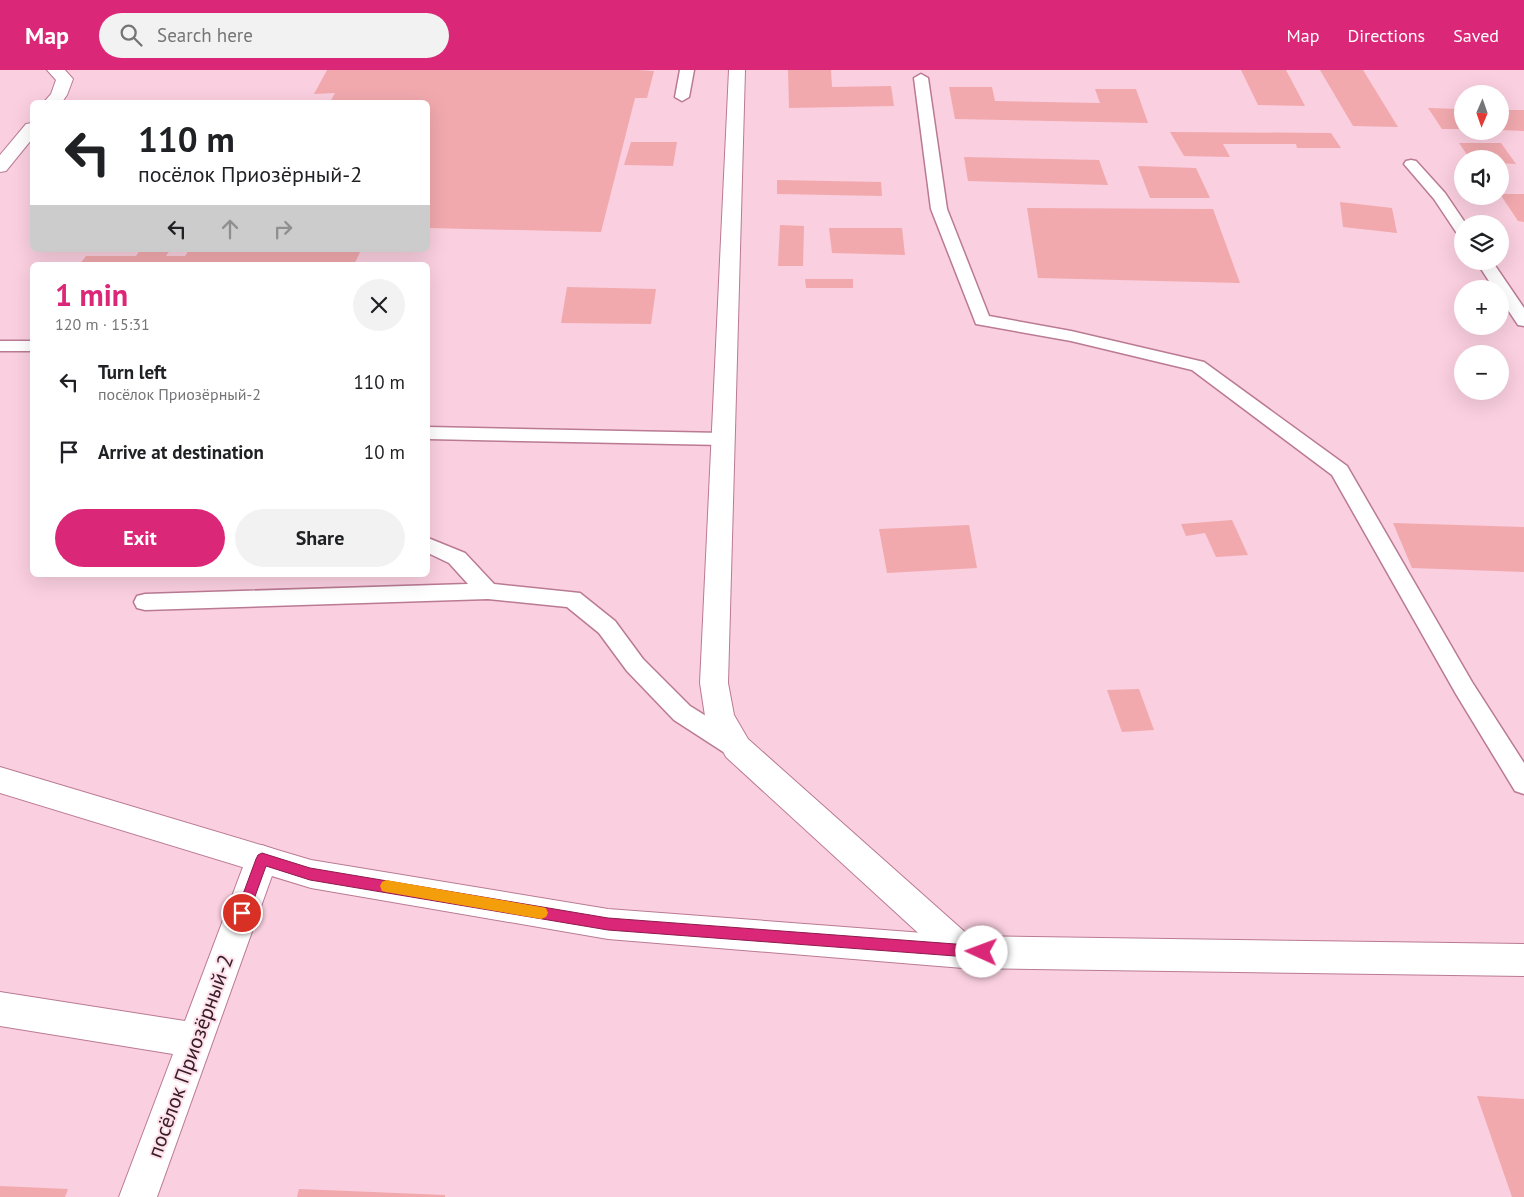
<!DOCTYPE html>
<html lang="en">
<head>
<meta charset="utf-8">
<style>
	:root { --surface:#fff; --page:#f2f2f2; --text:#202124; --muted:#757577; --accent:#db2777 }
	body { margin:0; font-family:"PT Sans",sans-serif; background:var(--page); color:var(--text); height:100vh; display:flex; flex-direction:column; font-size:19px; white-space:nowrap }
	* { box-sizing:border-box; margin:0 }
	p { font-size:16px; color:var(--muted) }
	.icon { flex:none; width:28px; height:28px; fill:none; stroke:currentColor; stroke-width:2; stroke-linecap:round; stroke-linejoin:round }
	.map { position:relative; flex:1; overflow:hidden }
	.drawer { position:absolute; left:30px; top:192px; width:400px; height:315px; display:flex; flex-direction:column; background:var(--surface); border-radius:8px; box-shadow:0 5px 20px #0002 }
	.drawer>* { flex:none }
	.banner { position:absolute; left:30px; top:30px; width:400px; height:152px; border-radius:8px; box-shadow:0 5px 20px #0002; background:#fff; color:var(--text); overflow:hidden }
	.needle { width:32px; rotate:182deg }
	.tools { position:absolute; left:1454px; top:15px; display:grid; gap:10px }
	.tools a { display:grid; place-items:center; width:55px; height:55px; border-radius:50%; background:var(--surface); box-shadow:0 5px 20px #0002; font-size:25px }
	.pin { position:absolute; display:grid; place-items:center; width:42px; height:42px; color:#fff; margin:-21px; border:2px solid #fff; border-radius:50%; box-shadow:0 1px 5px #0007 }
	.me { position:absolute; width:55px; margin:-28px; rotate:272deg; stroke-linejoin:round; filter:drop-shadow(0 0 4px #0008) }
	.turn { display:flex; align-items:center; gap:18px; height:105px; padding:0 25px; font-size:22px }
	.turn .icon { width:65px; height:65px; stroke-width:2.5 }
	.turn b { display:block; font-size:35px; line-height:42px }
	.lanes { display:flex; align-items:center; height:48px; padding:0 25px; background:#0003; justify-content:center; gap:25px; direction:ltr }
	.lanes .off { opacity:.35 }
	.round { display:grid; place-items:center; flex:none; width:52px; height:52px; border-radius:26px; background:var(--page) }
	.head { display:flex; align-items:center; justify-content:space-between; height:85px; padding:0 25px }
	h1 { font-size:30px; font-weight:600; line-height:38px; color:var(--accent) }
	.action { display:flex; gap:10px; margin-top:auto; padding:10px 25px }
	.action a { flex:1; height:58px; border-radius:30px; background:var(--accent); color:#fff; font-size:20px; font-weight:600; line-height:58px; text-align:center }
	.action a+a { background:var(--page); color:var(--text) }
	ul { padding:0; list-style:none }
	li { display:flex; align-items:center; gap:15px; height:70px; padding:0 25px }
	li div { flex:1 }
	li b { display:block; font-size:19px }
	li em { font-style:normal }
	header { display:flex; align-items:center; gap:30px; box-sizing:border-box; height:70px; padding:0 25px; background:var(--accent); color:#fff }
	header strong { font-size:24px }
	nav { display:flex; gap:28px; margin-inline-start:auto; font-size:18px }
	.search { width:350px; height:45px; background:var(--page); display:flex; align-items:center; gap:12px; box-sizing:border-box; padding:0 18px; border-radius:28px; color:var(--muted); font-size:19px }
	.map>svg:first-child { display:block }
	.building { fill:#f1a9ae }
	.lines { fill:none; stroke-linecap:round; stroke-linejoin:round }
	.service-casing { stroke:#ba7a94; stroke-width:3 }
	.minor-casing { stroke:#ba7a94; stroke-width:2 }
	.tertiary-casing { stroke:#ba7a94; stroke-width:2 }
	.service { fill:#fff; fill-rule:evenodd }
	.minor { fill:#fff; fill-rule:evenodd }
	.tertiary { fill:#fff; fill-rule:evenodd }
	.route { fill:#db2777; stroke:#8e194d }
	.slow { fill:#f59e0b }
	.labels { text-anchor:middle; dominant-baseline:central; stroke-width:4; stroke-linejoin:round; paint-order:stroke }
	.near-street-label { font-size:21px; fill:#371d28; stroke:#fee1eb }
</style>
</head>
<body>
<header>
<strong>Map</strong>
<div class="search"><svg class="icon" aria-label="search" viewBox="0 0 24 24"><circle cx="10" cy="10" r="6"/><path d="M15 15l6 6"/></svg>Search here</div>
<nav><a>Map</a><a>Directions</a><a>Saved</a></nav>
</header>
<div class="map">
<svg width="1524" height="1127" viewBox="0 0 1524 1127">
	<rect width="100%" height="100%" fill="#facfdf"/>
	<path class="building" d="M327,0h311l16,1 -7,27h-12l-34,134 -173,-4v-126h-98l5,-9 -21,1z
		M788,0h43l1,17 59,-1 3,20 -105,2z
		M1241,0h45l19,36 -47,-1z
		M1320,0h43l35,57 -45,-1z
		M949,17h43l3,14 105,2 -5,-14h41l12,34 -193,-4z
		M1428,38l34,1v20h-20z
		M1500,40h24v21l-24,-1z
		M1170,62l161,1 10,15h-44l-1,-4h-73l7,13 -46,-1z
		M631,72h46l-4,24 -49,-1z
		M1459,73h42l15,21 -16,-1v-4h-30z
		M964,87l135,3 9,25 -140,-4z
		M1138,96l58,2 14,30h-60z
		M777,110l104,2 1,14 -105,-2z
		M1500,124h24v28l-6,-1z
		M1340,132l52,6 5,25 -54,-6z
		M1027,138l186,1 27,74 -202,-5z
		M780,155l24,1 -1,40h-25z
		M829,158h73l3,27 -73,-2z
		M140,180h30l-4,6h19l4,-6h172l-7,15h-275l7,-9h50z
		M805,209h48v9h-47z
		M567,217l89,2 -5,35 -90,-1z
		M1232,450l16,35 -32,2 -11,-24 -19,3 -5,-12z
		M1393,453l131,4v45l-112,-4z
		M969,455l8,43 -90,5 -8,-44z
		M1139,619l15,41 -32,2 -15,-42z
		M1477,1026l47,3v98h-12z
		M0,1116l68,3 -3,8h-65z
		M299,1119l146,6v2h-148z"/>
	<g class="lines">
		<g class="service-casing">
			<path id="service" d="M680,0h14l-5,27 -7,4 -7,-4z
				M921,4l7,4 19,131 42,107 82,15 133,31 143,104 125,216 52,81v31l-9,-3 -59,-97 -124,-219 -140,-105 -121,-29 -95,-17 -45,-115 -17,-131z
				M1411,90l5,1 29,32 21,31h-4v10l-6,-2 -22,-33 -30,-35 2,-3z
				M1476,191h16l32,47v18l-6,-1 -18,-27v-9h-6z
				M0,271h32v10h-32z
				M428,357l295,6 7,2 3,4 -3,4 -7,2 -295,-6z
				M428,468l37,15 29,31 86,9 35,28 28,38 47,47 56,35 3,7 -3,7 -9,3 -9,-3 -54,-35 -47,-49 -28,-38 -32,-26 -79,-8 -343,11 -8,-2 -3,-6 3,-6 8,-2 323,-10 -19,-21 -21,-10z"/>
		</g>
		<g class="minor-casing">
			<path id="minor" d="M47,0h18l8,9 -6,16 -5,7h-18l7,-8 5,-14z
				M729,0h16l-17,613 6,32 14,24 227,202 5,11 -5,11 -12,5 -12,-5 -225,-206 -21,-41 -5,-33z
				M32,53v16l-26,32 -6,1v-17l26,-31z
				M262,775l11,4 5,10 -121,338h-38l54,-143 -173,-28v-34l185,29 61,-162 5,-10z"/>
		</g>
		<g class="tertiary-casing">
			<path id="tertiary" d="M0,697l311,93 297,49 355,27 561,8v32l-561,-8 -355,-29 -297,-51 -311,-95z"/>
		</g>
		<use href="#service" class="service"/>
		<use href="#minor" class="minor"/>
		<use href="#tertiary" class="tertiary"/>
	</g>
	<path class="route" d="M262,783l48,15 298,50 374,28 5,1 2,5 -2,5 -5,1 -374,-28 -298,-50 -44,-14 -17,47 -2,5 -5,2 -4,-2 -2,-5 20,-54 2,-4z"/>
	<path class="slow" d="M386,810l155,27 5,1 2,5 -2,4 -5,2 -155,-27 -4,-1 -2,-5 2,-4z"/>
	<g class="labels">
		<g class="near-street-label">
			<text transform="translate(190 986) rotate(-70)">посёлок Приозёрный-2</text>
		</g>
	</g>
</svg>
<div class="tools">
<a><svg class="needle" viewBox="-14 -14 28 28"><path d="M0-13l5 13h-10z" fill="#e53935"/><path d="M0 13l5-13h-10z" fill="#757577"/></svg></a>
<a><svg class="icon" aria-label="sound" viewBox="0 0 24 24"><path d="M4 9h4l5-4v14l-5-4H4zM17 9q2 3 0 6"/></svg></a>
<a><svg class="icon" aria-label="layers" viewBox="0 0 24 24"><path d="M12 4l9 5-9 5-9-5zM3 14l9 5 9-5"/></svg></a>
<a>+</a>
<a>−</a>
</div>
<div class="pin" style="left:242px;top:843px;background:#d93025"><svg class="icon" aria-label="arrive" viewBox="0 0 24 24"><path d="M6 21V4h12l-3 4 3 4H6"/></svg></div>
<svg class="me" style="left:982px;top:882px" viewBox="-20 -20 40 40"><circle r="19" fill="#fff"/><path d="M0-13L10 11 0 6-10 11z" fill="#db2777"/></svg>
<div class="banner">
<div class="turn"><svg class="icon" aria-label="left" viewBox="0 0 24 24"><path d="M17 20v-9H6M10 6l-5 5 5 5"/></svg><div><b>110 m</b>посёлок Приозёрный-2</div></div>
<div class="lanes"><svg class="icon" aria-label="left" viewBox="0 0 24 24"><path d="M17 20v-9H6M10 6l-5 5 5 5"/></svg><svg class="icon off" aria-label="ahead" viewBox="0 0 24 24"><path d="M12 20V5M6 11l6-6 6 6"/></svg><svg class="icon off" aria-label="right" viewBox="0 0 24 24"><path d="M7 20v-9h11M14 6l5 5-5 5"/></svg></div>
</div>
<section class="drawer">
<div class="head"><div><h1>1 min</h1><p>120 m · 15:31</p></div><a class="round"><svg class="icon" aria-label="close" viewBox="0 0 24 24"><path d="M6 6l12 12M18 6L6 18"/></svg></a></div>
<ul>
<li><svg class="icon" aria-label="left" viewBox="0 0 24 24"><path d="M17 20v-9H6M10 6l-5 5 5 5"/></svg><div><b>Turn left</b><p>посёлок Приозёрный-2</p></div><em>110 m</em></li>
<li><svg class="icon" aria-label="arrive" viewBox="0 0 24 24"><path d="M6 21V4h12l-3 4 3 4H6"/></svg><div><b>Arrive at destination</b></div><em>10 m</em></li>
</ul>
<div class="action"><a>Exit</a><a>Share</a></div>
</section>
</div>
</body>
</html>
